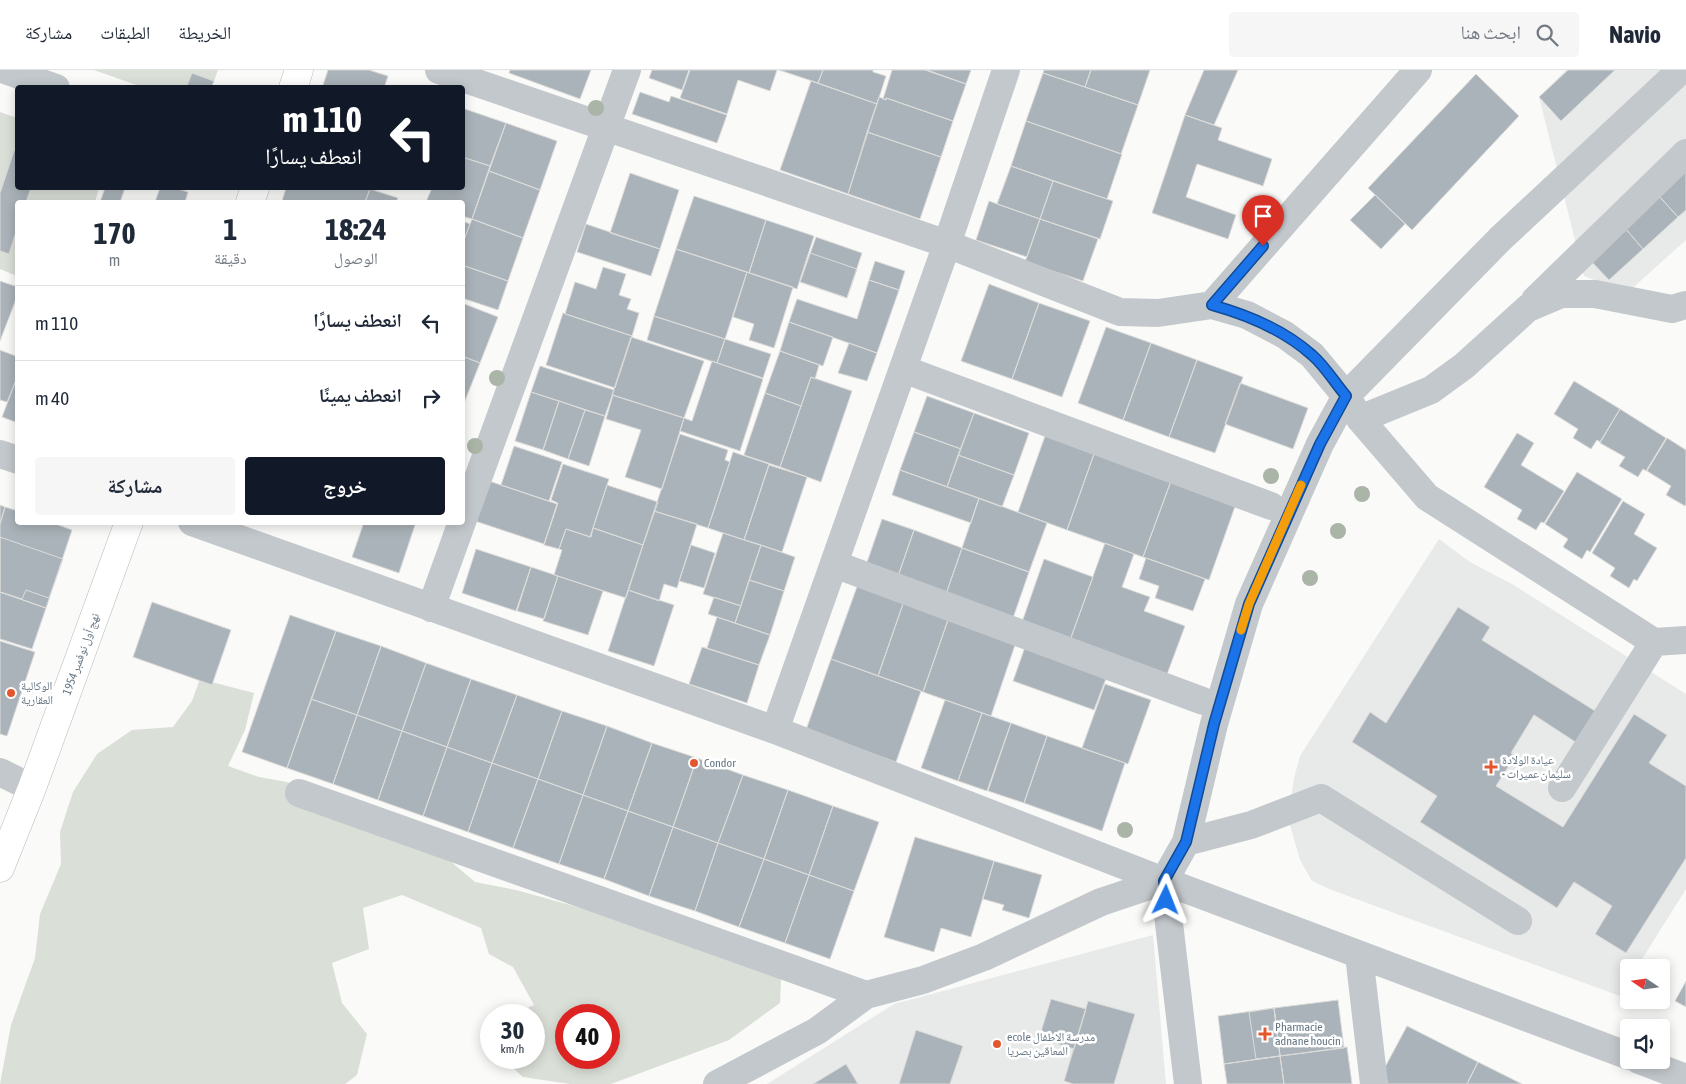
<!DOCTYPE html>
<html lang="ar">
<head>
<meta charset="utf-8">
<style>
	:root { --surface:#fff; --page:#f6f6f7; --text:#1f2937; --muted:#747a83; --line:#e0e1e3; --accent:#111827 }
	body { margin:0; font-family:"Asap Condensed","Noto Naskh Arabic",sans-serif; background:var(--page); color:var(--text); direction:rtl; height:100vh; display:flex; flex-direction:column; font-size:19px; white-space:nowrap }
	* { box-sizing:border-box; margin:0 }
	p { font-size:16px; color:var(--muted) }
	.icon { flex:none; width:28px; height:28px; fill:none; stroke:currentColor; stroke-width:2; stroke-linecap:round; stroke-linejoin:round }
	.map { position:relative; flex:1; overflow:hidden; direction:ltr }
	.drawer { position:absolute; left:15px; top:130px; width:450px; height:325px; display:flex; flex-direction:column; background:var(--surface); border-radius:5px; box-shadow:0 2px 12px #0003; direction:rtl }
	.drawer>* { flex:none }
	.banner { position:absolute; left:15px; top:15px; width:450px; height:105px; border-radius:5px; box-shadow:0 2px 12px #0003; direction:rtl; background:#111827; color:#fff; overflow:hidden }
	.needle { width:32px; rotate:283deg }
	.fabs { position:absolute; left:1620px; top:889px; display:grid; gap:10px }
	.fabs a { display:grid; place-items:center; width:50px; height:50px; border-radius:5px; background:var(--surface); box-shadow:0 2px 12px #0003; font-size:25px }
	.speed { position:absolute; left:480px; top:934px; display:flex; gap:10px; font-size:25px; font-weight:700; text-align:center }
	.speed>* { display:grid; place-content:center; width:65px; height:65px; border-radius:50%; background:var(--surface); box-shadow:0 2px 12px #0003; line-height:1 }
	.speed small { font-size:12px; font-weight:400 }
	.speed .limit { border:8px solid #d22; background:#fff; color:#111 }
	.pin { position:absolute; display:grid; place-items:center; width:42px; height:42px; color:#fff; margin:-51px -21px; border-radius:50% 50% 50% 0; rotate:-45deg; box-shadow:0 0 5px #0007 }
	.pin .icon { rotate:45deg }
	.me { position:absolute; width:55px; margin:-28px; rotate:2deg; stroke-linejoin:round; filter:drop-shadow(0 0 4px #0008) }
	.turn { display:flex; align-items:center; gap:18px; height:105px; padding:0 20px; font-size:22px }
	.turn .icon { width:65px; height:65px; stroke-width:2.5 }
	.turn b { display:block; font-size:35px; line-height:42px }
	.eta { display:flex; justify-content:space-evenly; align-items:center; height:85px; text-align:center }
	.eta b { font-size:30px; font-weight:700; line-height:35px }
	.action { display:flex; gap:10px; margin-top:auto; padding:10px 20px }
	.action a { flex:1; height:58px; border-radius:5px; background:var(--accent); color:#fff; font-size:20px; font-weight:700; line-height:58px; text-align:center }
	.action a+a { background:var(--page); color:var(--text) }
	ul { padding:0; list-style:none }
	li { display:flex; align-items:center; gap:15px; height:75px; padding:0 20px; border-top:1px solid var(--line) }
	li div { flex:1 }
	li b { display:block; font-size:19px }
	li em { font-style:normal }
	header { display:flex; align-items:center; gap:30px; box-sizing:border-box; height:70px; padding:0 25px; background:var(--surface); border-bottom:1px solid var(--line) }
	header strong { font-size:24px }
	nav { display:flex; gap:28px; margin-inline-start:auto; font-size:18px }
	.search { width:350px; height:45px; background:var(--page); display:flex; align-items:center; gap:12px; box-sizing:border-box; padding:0 18px; border-radius:5px; color:var(--muted); font-size:19px }
	.map>svg:first-child { display:block }
	.built { fill:#e8e9e9 }
	.green { fill:#dadfd7; fill-rule:evenodd }
	.building { fill:#aab3b9; stroke:#dcdcda }
	.lines { fill:none; stroke-linecap:round; stroke-linejoin:round }
	.major-casing { stroke:#b5babe; stroke-width:29 }
	.minor { stroke:#c3c8cc; stroke-width:28 }
	.major { stroke:#fff; stroke-width:28 }
	.tree { fill:#aab4a7 }
	.route-casing { stroke:#114b97; stroke-width:12 }
	.route { stroke:#1a73e8; stroke-width:9 }
	.slow { stroke:#f59e0b; stroke-width:9 }
	.poi-dot { fill:#e4572e; stroke:#fff; stroke-width:2 }
	.labels { text-anchor:middle; dominant-baseline:central; stroke-width:5; stroke-linejoin:round; paint-order:stroke }
	.street-label { font-size:12px; fill:#657683; stroke:#fff }
	.poi-label { font-size:12px; fill:#657683; stroke:#fff; text-anchor:start }
</style>
</head>
<body>
<header>
<strong>Navio</strong>
<div class="search"><svg class="icon" aria-label="search" viewBox="0 0 24 24"><circle cx="10" cy="10" r="6"/><path d="M15 15l6 6"/></svg>ابحث هنا</div>
<nav><a>الخريطة</a><a>الطبقات</a><a>مشاركة</a></nav>
</header>
<div class="map">
<svg width="1686" height="1014" viewBox="0 0 1686 1014">
	<rect width="100%" height="100%" fill="#fafaf8"/>
	<path class="built" d="M1566,0h120v170l-59,53 -43,-17 -45,-179z
		M1439,469l31,23 42,22 174,110v195l-49,78 -8,1v13l-9,15 -291,-107 -17,-8 -12,-21 -12,-42 6,-40 6,-22z
		M1153,865l13,149h-399l127,-80z"/>
	<path class="green" d="M94,0h124l-4,11 -22,-8 -6,15 -44,-1z
		M0,42l17,6 1,70h81l-4,14h-77l-1,74 -17,-7z
		M200,609l54,14 -9,37 -17,36 31,11 28,5 125,60 30,12 33,28 41,8 65,18 170,55 30,16 -1,24 -51,37 -118,44h-41l-47,-7 -21,-19h32v-43h-22l22,-10 -21,-38 -24,-13 -8,-26 -79,-33 -39,13 6,41 -37,14 10,40 25,31 -10,41 -12,9h-345l11,-59 24,-67 5,-44 21,-50 -1,-32 13,-40 24,-38 35,-24 41,-3 19,-26zM566,945h43v43h-43z"/>
	<path class="building" d="M328,0h41l19,6 -4,12h-62z
		M510,0h81l-11,29 -71,-26z
		M652,0h37l-7,20 -33,-12z
		M690,0h87l-7,21 -32,-11 -11,34 -47,-16z
		M779,0h44l-5,13z
		M823,0h50v2l13,4 -9,28 -59,-21z
		M892,0h33l41,14 -13,37 -67,-23v2l-3,-1z
		M927,0h44l-5,14z
		M1044,0h47l-6,17 -42,-14z
		M1091,0h59l-12,35 -53,-18z
		M1204,0h34l-24,55 -29,-10z
		M1568,0h47l-54,51 -22,-24z
		M192,3l22,8 -3,7h-25z
		M1043,3l95,32 -17,49 -95,-33z
		M1476,4l43,42 -107,114 -44,-42z
		M811,11l66,23 -29,90 -68,-24z
		M640,22l29,10 2,-6 56,19 -10,28 -85,-29z
		M879,27l7,3v-2l67,23 -12,36 -74,-25z
		M462,38l44,15 -16,43 -28,-9z
		M1185,45l37,13 -4,12 54,19 -9,27 -66,-22 -11,33 50,18 -8,24 -76,-26z
		M1026,51l96,33 -15,45 -96,-33z
		M506,53l51,18 -17,49 -51,-19z
		M867,62l74,25 -21,62 -72,-25z
		M18,69v49h13l-5,14h-8v34l-3,-1 -6,19 -9,-3v-58z
		M462,87l28,9 -18,53 -10,-3v-14h-36l6,-14h30z
		M1011,96l42,15 -13,38 -43,-15z
		M1686,100v40l-8,7 -20,-22z
		M489,101l51,19 -17,48 -51,-19z
		M630,103l49,17 -19,59 -50,-16z
		M1053,111l60,20 -13,38 -60,-20z
		M105,118h20l-5,14h-20z
		M160,118h15l13,4 -3,10h-30z
		M286,118h81l3,1 -5,13h-79l-4,-1z
		M370,119l28,9 -2,4h-31z
		M1375,125l30,29 -24,25 -31,-29z
		M1658,125l20,22 -35,32 -19,-22z
		M694,126l72,24 -17,53 -73,-24z
		M989,131l51,18 -13,38 -51,-17z
		M472,149l51,19 -15,43 -46,-16v-20z
		M1040,149l58,20 -15,42 -58,-19z
		M766,150l48,16 -17,53 -48,-16z
		M462,151l8,3 -8,21z
		M586,154l74,25 -9,27 -74,-24z
		M1624,157l19,22 -34,31 -20,-21z
		M816,167l46,16 -15,45 -47,-16z
		M676,179l71,23 -22,67 -71,-23z
		M810,183l47,16 -10,29 -47,-16z
		M875,191l30,10 -6,19 -30,-10z
		M462,195l46,16 -10,29 -36,-12z
		M603,197l23,7 -7,21 12,4 -4,10 12,4 -7,23 -67,-22 10,-32 21,7z
		M747,202l46,15 -19,61 -25,-8 5,-16 -21,-7z
		M869,210l30,10 -22,63 -88,-31 8,-23 60,20z
		M0,211l18,6v7l-18,47z
		M989,214l50,19 -27,76 -51,-18z
		M462,233l36,14 -18,46 -18,-7z
		M1039,233l51,18 -28,76 -50,-18z
		M563,243l69,23 -17,52 -69,-23z
		M654,246l71,23 -8,24 -70,-23z
		M789,252l44,15 -10,29 -43,-15z
		M1106,257l45,16 -28,77 -45,-17z
		M631,267l73,24 -20,57 -72,-23z
		M725,269l46,15 -8,24 -46,-15z
		M849,273l28,10 -10,28 -29,-8z
		M1151,273l46,17 -28,77 -46,-17z
		M0,280l18,7v18l-11,27 -7,-2z
		M780,281l39,14 -4,14 -4,-2 -10,29 -36,-13z
		M462,286l18,7 -18,45z
		M1197,290l46,17 -28,76 -46,-16z
		M712,291l51,18 -23,72 -60,-20 4,-13 8,3z
		M540,296l74,24 -9,26 -74,-24z
		M18,305v48l-16,-6z
		M811,307l41,14 -31,91 -41,-15z
		M1574,311l46,28 -20,33 -3,-2 -6,9 -18,-11 5,-9 -24,-15z
		M1240,313l68,25 -15,41 -68,-25z
		M531,322l28,9 -16,49 -28,-9z
		M765,323l36,13 -21,61 -36,-12z
		M613,325l71,23 -22,71 -37,-12 16,-47 -35,-11z
		M927,326l47,17 -13,36 -47,-17z
		M559,331l26,9 -17,49 -25,-9z
		M1620,339l46,29 -20,33 -3,-2 -5,8 -19,-11 6,-9 -25,-14z
		M585,340l20,6 -16,50 -21,-7z
		M974,343l55,20 -15,42 -56,-20z
		M914,362l47,17 -14,38 -47,-17z
		M1517,363l17,10 -13,22 43,26 -20,32 -3,-1 -5,8 -19,-11 5,-9 -38,-23z
		M680,364l48,16 -3,10 5,2 -22,66 -54,-17z
		M1045,366l49,18 -27,76 -49,-18z
		M1667,368l19,12v54l-1,2 -19,-11 5,-9 -24,-15z
		M514,376l48,16 -13,39 -48,-16z
		M733,382l36,12 -25,76 -36,-12z
		M1094,384l77,27 -28,76 -76,-27z
		M958,385l56,20 -12,32 -55,-20z
		M563,394l46,15 -19,58 -24,-8 -7,20 -15,-4 14,-42 -7,-3z
		M769,395l38,12 -25,75 -38,-12z
		M900,400l79,28 -8,25 -79,-28z
		M1577,402l45,27 -32,53 -3,-2 -5,9 -19,-12 5,-8 -23,-15z
		M486,410l71,24 -13,40 -72,-24z
		M1171,411l66,20 -28,79 -66,-23z
		M607,415l51,17 -15,43 -50,-17z
		M979,428l68,25 -18,49 -67,-24z
		M1623,431l22,13 -11,20 23,14 -20,33 -3,-2 -5,9 -19,-12 5,-8 -23,-15z
		M0,435l5,2 -5,17z
		M5,437l13,4v11h32l22,8 -26,78 -46,-16v-68z
		M654,441l43,13 -20,64 -13,-4 -5,17 -31,-11z
		M882,449l32,11 -17,49 -32,-11z
		M364,452h52l-17,51 -47,-16z
		M593,458l50,17 -17,53 -72,-23 8,-25 -3,-1 7,-20 25,8z
		M914,460l48,18 -17,49 -48,-18z
		M723,463l38,12 -20,61 -38,-12z
		M0,467l63,22 -14,39 -23,-8 -4,9 -22,-7z
		M1105,473l29,11 -12,33 28,10 -6,14 41,15 -19,51 -97,-34z
		M691,475l24,8 -11,35 -25,-7z
		M761,475l34,12 -11,34 -35,-11z
		M962,478l67,24 -17,49 -67,-24z
		M476,479l55,18 -15,44 -54,-18z
		M1146,488l59,21 -12,32 -38,-13 4,-12 -20,-7z
		M1044,489l49,18 -24,66 -48,-18z
		M531,497l27,9 -14,43 -27,-8z
		M558,506l45,15 -15,44 -45,-14z
		M749,510l35,11 -14,44 -35,-12z
		M858,514l46,17 -26,75 -47,-17z
		M628,520l46,15 -20,61 -46,-15z
		M0,522l46,16 -14,41 -32,-10z
		M714,527l27,9 -6,17 -27,-9z
		M904,531l45,16 -26,75 -45,-16z
		M152,532l79,28 -19,55 -79,-28z
		M1458,537l32,20 -8,13 118,74 -20,31 -46,-30 -23,38 4,3 -19,30 67,41 71,-113 33,21 -18,28 37,23v72l-60,95 -31,-19 17,-28 -38,-24 -17,26 -137,-86 17,-26 -85,-54 18,-30 16,11z
		M290,545l46,16 -49,137 -45,-16z
		M717,547l53,18 -11,30 -52,-17z
		M949,547l66,28 -24,71 -68,-24z
		M336,561l45,15 -24,69 -46,-16z
		M0,571l35,11 -28,84 -7,-2z
		M381,576l45,17 -24,68 -45,-16z
		M702,577l57,18 -12,38 -58,-19z
		M1025,577l82,29 -13,34 -81,-29z
		M831,589l90,32 -25,71 -90,-32z
		M426,593l45,16 -24,68 -45,-16z
		M471,609l46,16 -25,68 -45,-16z
		M1105,614l46,16 -23,64 -46,-16z
		M517,625l45,16 -24,68 -46,-16z
		M311,629l46,16 -24,69 -46,-16z
		M945,630l37,13 -24,68 -37,-13z
		M562,641l45,15 -24,69 -45,-16z
		M982,643l29,10 -24,68 -29,-10z
		M357,645l45,16 -24,69 -45,-16z
		M1011,653l36,13 -23,67 -36,-12z
		M607,656l45,17 -24,68 -45,-16z
		M402,661l45,16 -24,69 -45,-16z
		M1047,666l78,27 -23,68 -78,-28z
		M652,673l45,15 -24,69 -45,-16z
		M447,677l45,16 -24,69 -45,-16z
		M697,688l46,17 -25,68 -45,-16z
		M492,693l46,16 -25,69 -45,-16z
		M743,705l45,15 -24,69 -46,-16z
		M538,709l45,16 -24,69 -46,-16z
		M788,720l45,16 -24,69 -45,-16z
		M583,725l45,16 -24,68 -45,-15z
		M833,736l46,16 -25,69 -45,-16z
		M628,741l45,16 -24,69 -45,-17z
		M673,757l45,16 -23,68 -46,-15z
		M915,767l79,24 -23,76 -30,-9 -7,24 -50,-15z
		M718,773l46,16 -25,68 -44,-16z
		M764,789l45,16 -24,68 -46,-16z
		M994,791l48,14 -13,43 -27,-8 2,-5 -21,-6z
		M809,805l45,16 -24,68 -45,-16z
		M1686,911v26l-11,-6z
		M1051,929l35,10 -12,40 -35,-11z
		M1338,930l6,48 -64,8 -6,-48z
		M1088,931l47,13 -21,70h-41l-9,-3z
		M1274,938l6,48 -56,8 -6,-48z
		M1274,938l6,48 -24,3 -7,-47z
		M1407,956l71,36 -11,22h-79l-4,-15z
		M916,960l47,16 -13,38h-51z
		M1347,977l5,37h-68l-4,-28z
		M1280,986l4,28h-57l-3,-20z
		M1478,992l44,22h-55z
		M846,994l12,20h-45z"/>
	<g class="lines">
		<g class="major-casing">
			<path id="major" d="M293,18l6,-18
				M250,132l5,-14
				M0,798l32,-80 97,-266"/>
		</g>
		<path class="minor" d="M5,0l51,18
			M439,0l508,174 173,68 38,1 54,-8 35,10 38,20 27,20 34,41 14,23 67,78 227,145 32,-2
			M1535,230l151,-147
			M1212,235l206,-235
			M903,299l368,137
			M1360,349l71,-29 33,-24 64,-58 33,-14h34l77,15 14,-4
			M0,384l18,6
			M192,452l583,208 389,151 465,175
			M462,452l165,-452
			M834,494l369,137
			M431,538l31,-86
			M775,660l172,-486 59,-174
			M0,702l32,16
			M1562,718l92,-146
			M299,723l567,202
			M1186,772l65,-17 70,-27 197,123
			M1359,885l15,129
			M1639,990l47,18
			M717,1014l100,-53 49,-36 57,-15 61,-23 117,-55 63,-21
			M1188,1014l-24,-203 22,-39 28,-118 35,-120 71,-160 26,-48 154,-157 181,-169"/>
		<use href="#major" class="major"/>
	</g>
	<g class="tree">
		<circle cx="596" cy="38" r="8"/>
		<circle cx="497" cy="308" r="8"/>
		<circle cx="475" cy="376" r="8"/>
		<circle cx="1271" cy="406" r="8"/>
		<circle cx="1362" cy="424" r="8"/>
		<circle cx="1338" cy="461" r="8"/>
		<circle cx="1310" cy="508" r="8"/>
		<circle cx="1125" cy="760" r="8"/>
	</g>
	<g class="lines">
		<g class="route-casing">
			<path id="route" d="M1166,830l-2,-19 22,-39 28,-118 35,-120 71,-160 26,-48c-11,-13 -21,-30 -34,-41 -29,-26 -64,-40 -100,-50l51,-59"/>
		</g>
		<use href="#route" class="route"/>
		<path class="slow" d="M1241,560l8,-26 52,-119"/>
	</g>
	<g class="poi-dot">
		<circle cx="11" cy="623" r="5"/>
		<circle cx="694" cy="693" r="5"/>
		<path d="M1488.5 689.5h5v5h5v5h-5v5h-5v-5h-5v-5h5z"/>
		<path d="M1262.5 956.5h5v5h5v5h-5v5h-5v-5h-5v-5h5z"/>
		<circle cx="997" cy="974" r="5"/>
	</g>
	<g class="labels">
		<g class="street-label">
			<text transform="translate(81 584) rotate(-70)">نهج أول نوفمبر 1954</text>
		</g>
		<g class="poi-label">
			<text x="21" y="616">الوكالية<tspan x="21" dy="14">العقارية</tspan></text>
			<text x="1502" y="690">عيادة الولادة<tspan x="1502" dy="14">- سليمان عميرات</tspan></text>
			<text x="704" y="693">Condor</text>
			<text x="1275" y="957">Pharmacie<tspan x="1275" dy="14">adnane houcin</tspan></text>
			<text x="1007" y="967">ecole مدرسة الاطفال<tspan x="1007" dy="14">المعاقين بصريا</tspan></text>
		</g>
	</g>
</svg>
<div class="fabs">
<a><svg class="needle" viewBox="-14 -14 28 28"><path d="M0-13l5 13h-10z" fill="#e53935"/><path d="M0 13l5-13h-10z" fill="#747a83"/></svg></a>
<a><svg class="icon" aria-label="sound" viewBox="0 0 24 24"><path d="M4 9h4l5-4v14l-5-4H4zM17 9q2 3 0 6"/></svg></a>
</div>
<div class="speed"><div>30<small>km/h</small></div><div class="limit">40</div></div>
<div class="pin" style="left:1263px;top:176px;background:#d93025"><svg class="icon" aria-label="arrive" viewBox="0 0 24 24"><path d="M6 21V4h12l-3 4 3 4H6"/></svg></div>
<svg class="me" style="left:1166px;top:830px" viewBox="-20 -20 40 40"><path d="M0-17L14 15 0 8-14 15z" fill="#1a73e8" stroke="#fff" stroke-width="4"/></svg>
<div class="banner">
<div class="turn"><svg class="icon" aria-label="left" viewBox="0 0 24 24"><path d="M17 20v-9H6M10 6l-5 5 5 5"/></svg><div><b>110 m</b>انعطف يسارًا</div></div>
</div>
<section class="drawer">
<div class="eta">
<div><b>18:24</b><p>الوصول</p></div>
<div><b>1</b><p>دقيقة</p></div>
<div><b>170</b><p>m</p></div>
</div>
<ul>
<li><svg class="icon" aria-label="left" viewBox="0 0 24 24"><path d="M17 20v-9H6M10 6l-5 5 5 5"/></svg><div><b>انعطف يسارًا</b></div><em>110 m</em></li>
<li><svg class="icon" aria-label="right" viewBox="0 0 24 24"><path d="M7 20v-9h11M14 6l5 5-5 5"/></svg><div><b>انعطف يمينًا</b></div><em>40 m</em></li>
</ul>
<div class="action"><a>خروج</a><a>مشاركة</a></div>
</section>
</div>
</body>
</html>
